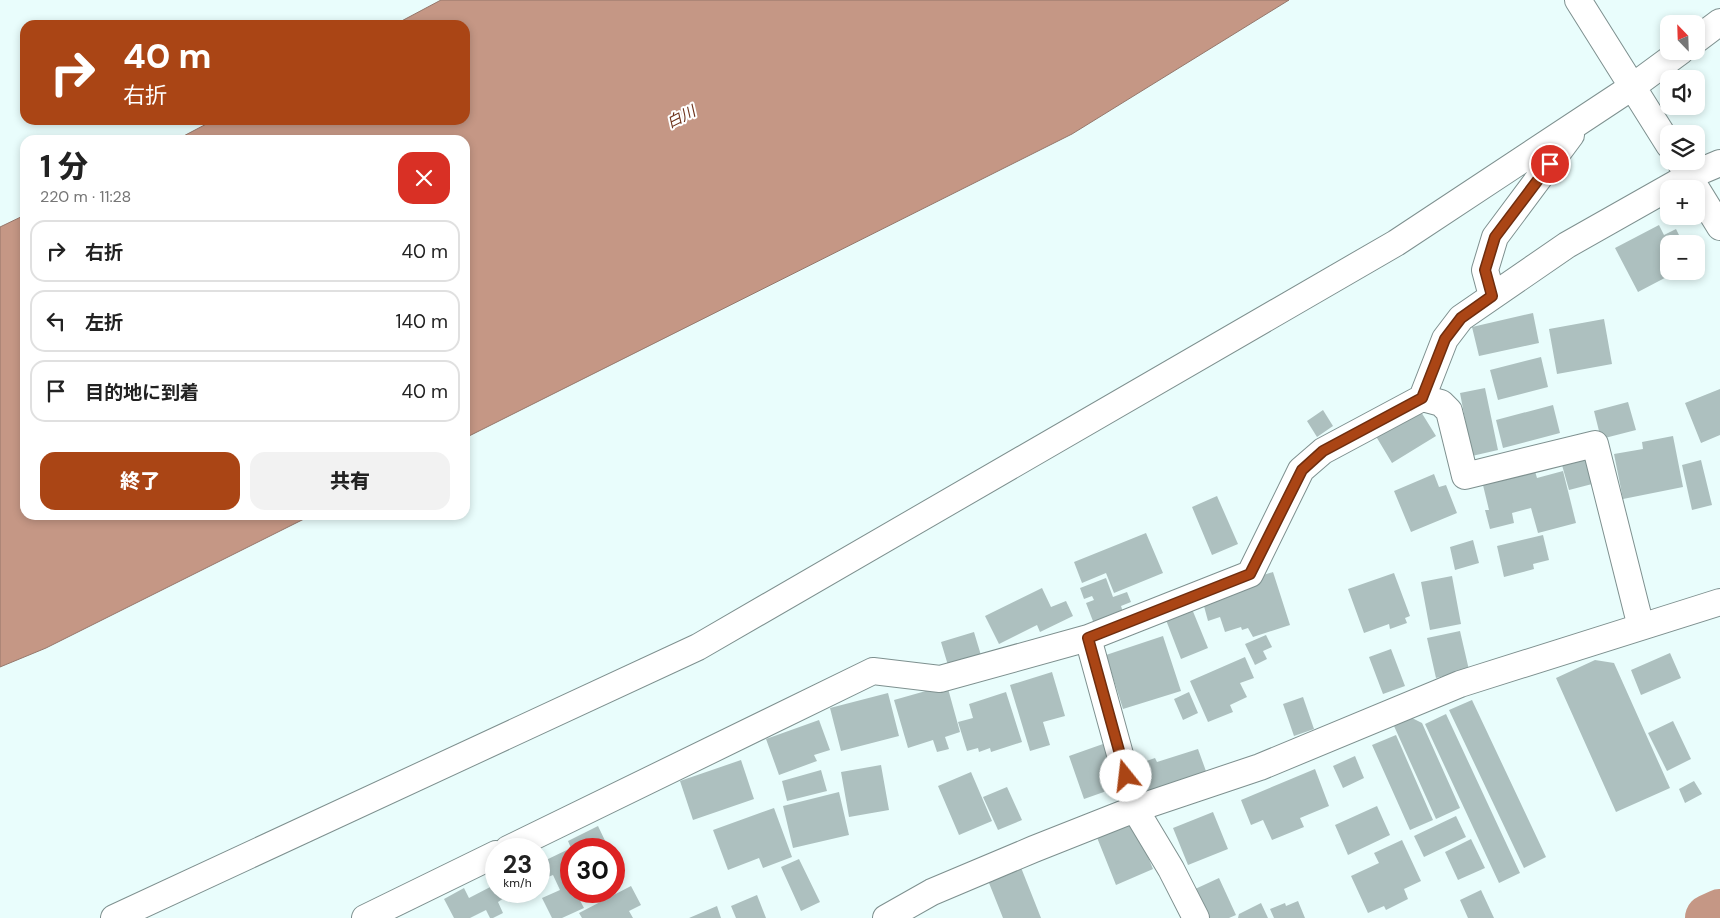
<!DOCTYPE html>
<html lang="ja">
<head>
<meta charset="utf-8">
<style>
	:root { --surface:#fff; --page:#f2f2f2; --text:#222; --muted:#767676; --line:#e0e0e0; --accent:#aa4515 }
	body { margin:0; font-family:"DM Sans","Noto Sans JP",sans-serif; background:var(--page); color:var(--text); height:100vh; display:flex; flex-direction:column; font-size:19px; white-space:nowrap }
	* { box-sizing:border-box; margin:0 }
	p { font-size:16px; color:var(--muted) }
	.icon { flex:none; width:28px; height:28px; fill:none; stroke:currentColor; stroke-width:2; stroke-linecap:round; stroke-linejoin:round }
	.map { position:relative; flex:1; overflow:hidden }
	.sheet { position:absolute; left:20px; top:135px; width:450px; height:385px; display:flex; flex-direction:column; background:var(--surface); border-radius:15px; box-shadow:0 2px 8px #0003 }
	.sheet>* { flex:none }
	.banner { position:absolute; left:20px; top:20px; width:450px; height:105px; border-radius:15px; box-shadow:0 2px 8px #0003; background:#aa4515; color:#fff; overflow:hidden }
	.needle { width:32px; rotate:337deg }
	.controls { position:absolute; left:1660px; top:15px; display:grid; gap:10px }
	.controls a { display:grid; place-items:center; width:45px; height:45px; border-radius:10px; background:var(--surface); box-shadow:0 2px 8px #0003; font-size:25px }
	.speed { position:absolute; left:485px; top:838px; display:flex; gap:10px; font-size:25px; font-weight:700; text-align:center }
	.speed>* { display:grid; place-content:center; width:65px; height:65px; border-radius:50%; background:var(--surface); box-shadow:0 2px 8px #0003; line-height:1 }
	.speed small { font-size:12px; font-weight:400 }
	.speed .limit { border:8px solid #d22; background:#fff; color:#111 }
	.pin { position:absolute; display:grid; place-items:center; width:42px; height:42px; color:#fff; margin:-21px; border:2px solid #fff; border-radius:50%; box-shadow:0 1px 5px #0007 }
	.me { position:absolute; width:55px; margin:-28px; rotate:344deg; stroke-linejoin:round; filter:drop-shadow(0 0 4px #0008) }
	.turn { display:flex; align-items:center; gap:18px; height:105px; padding:0 20px; font-size:22px }
	.turn .icon { width:65px; height:65px; stroke-width:2.5 }
	.turn b { display:block; font-size:35px; line-height:42px }
	.round { display:grid; place-items:center; flex:none; width:52px; height:52px; border-radius:15px; background:var(--page) }
	.head { display:flex; align-items:center; justify-content:space-between; height:85px; padding:0 20px }
	h1 { font-size:30px; font-weight:800; line-height:38px }
	.action { display:flex; gap:10px; margin-top:auto; padding:10px 20px }
	.action a { flex:1; height:58px; border-radius:15px; background:var(--accent); color:#fff; font-size:20px; font-weight:800; line-height:58px; text-align:center }
	.action a+a { background:var(--page); color:var(--text) }
	ul { padding:0; list-style:none }
	li { display:flex; align-items:center; gap:15px; height:62px; margin:0 10px 8px; padding:0 10px; border:2px solid var(--line); border-radius:15px }
	li div { flex:1 }
	li b { display:block; font-size:19px }
	li em { font-style:normal }
	.map>svg:first-child { display:block }
	.water { fill:#c59785; stroke:#95776b }
	.lines { fill:none; stroke-linecap:round; stroke-linejoin:round }
	.river { stroke:#c59785; stroke-width:48 }
	.building { fill:#adc0bf }
	.minor-casing { stroke:#7e908f; stroke-width:28 }
	.minor { stroke:#fff; stroke-width:26 }
	.route-casing { stroke:#6e2d0e; stroke-width:12 }
	.route { stroke:#aa4515; stroke-width:9 }
	.labels { text-anchor:middle; dominant-baseline:central; stroke-width:4; stroke-linejoin:round; paint-order:stroke }
	.water-label { font-size:15px; font-style:italic; fill:#6f341c; stroke:#fff }
</style>
</head>
<body>
<div class="map">
<svg width="1720" height="918" viewBox="0 0 1720 918">
	<rect width="100%" height="100%" fill="#e9fdfc"/>
	<path class="water" d="M441,0h848l-217,134 -607,304v-298h-289l38,-20h251v-95h-71z
		M25,215v300h287l-266,133 -46,19v-440z"/>
	<g class="lines">
		<path class="river" d="M1709,918l11,-5"/>
	</g>
	<path class="building" d="M1659,225l5,10 12,-6 7,14 -14,1v27h9l-40,21 -23,-44z
		M1533,313l6,30 -60,13 -7,-29z
		M1604,319l8,45 -55,10 -8,-45z
		M1541,357l7,30 -50,13 -8,-30z
		M1485,388l13,62 -26,6 -12,-63z
		M1720,389v46l-19,8 -16,-40z
		M1628,402l8,28 -35,9 -7,-28z
		M1553,405l7,28 -57,15 -7,-28z
		M1418,407l18,29 -44,27 -18,-30z
		M1323,410l10,16 -16,11 -10,-16z
		M1673,436l10,51 -60,12 -9,-45 29,-5 -1,-7z
		M1589,458l7,25 -27,7 -7,-25z
		M1701,460l11,45 -20,5 -10,-45z
		M1534,468l3,10 26,-7 13,52 -38,10 -7,-25 -19,5 2,10 -24,6 -5,-19h4l-7,-29z
		M1434,474l5,13 7,-2 11,28 -46,19 -17,-41z
		M1217,496l21,48 -26,11 -20,-48z
		M1146,533l17,40 -49,20 -8,-20 -24,10 -8,-21z
		M1543,535l6,25 -16,4 1,5 -30,8 -7,-31z
		M1473,540l6,23 -24,7 -5,-23z
		M1273,572l17,53 -37,12 -5,-9 -6,2 -1,-3 -16,5 -5,-15 -12,4 -7,-26z
		M1394,573l16,43 -5,2 2,5 -17,6 -1,-5 -25,9 -16,-44z
		M1452,576l9,48 -31,6 -9,-48z
		M1106,578l7,19 14,-5 4,10 -10,4 4,12 -29,11 -10,-26 8,-3 -2,-4 -8,3 -4,-11z
		M1042,588l9,19 15,-6 7,15 -33,16 -3,-7 -38,19 -14,-28z
		M1192,609l16,39 -27,11 -15,-39z
		M1460,631l9,39 -33,8 -9,-40z
		M974,632l9,30 -33,10 -9,-30z
		M1266,635l6,12 -9,4 4,8 -12,6 -10,-21z
		M1163,636l18,55 -58,18 -17,-54z
		M1391,649l14,37 -22,8 -14,-37z
		M1670,653l11,25 -40,17 -10,-25z
		M1245,657l9,21 -14,5 7,14 -17,8 3,7 -25,10 -18,-41z
		M1595,660l19,3 56,125 -54,24 -60,-134z
		M1052,672l13,44 -22,6 7,23 -20,6 -20,-66z
		M947,685l13,47 -15,5 4,12 -12,3 -4,-12 -25,8 -14,-48z
		M1006,692l16,50 -31,10 -1,-4 -11,4 -1,-4 -11,3 -9,-29 15,-4 -4,-14z
		M1189,692l9,21 -15,7 -9,-21z
		M888,693l11,43 -58,15 -11,-43z
		M1303,697l11,32 -20,7 -11,-32z
		M1472,700l74,157 -22,11 -75,-158z
		M1446,714l74,159 -21,10 -74,-159z
		M1412,718l10,5 38,85 -24,11 -42,-93z
		M819,720l11,30 -16,5 3,6 -38,14 -13,-36z
		M1673,721l18,38 -24,12 -19,-38z
		M1396,735l37,85 -23,10 -38,-85z
		M1103,744l15,43 -34,12 -15,-43z
		M1198,749l9,25 -68,23 -10,-30 26,-9 2,4z
		M1355,756l9,22 -21,10 -10,-22z
		M741,760l13,39 -61,21 -13,-39z
		M881,765l8,45 -40,7 -8,-45z
		M1315,769l14,37 -29,12 4,9 -32,13 -9,-20 -12,5 -10,-25z
		M821,770l6,21 -40,10 -5,-20z
		M971,772l21,49 -33,14 -21,-49z
		M1694,781l8,13 -17,9 -6,-14z
		M1007,787l15,33 -24,10 -15,-33z
		M839,792l10,43 -56,13 -10,-42z
		M1377,806l13,29 -42,20 -13,-30z
		M774,808l18,49 -29,11 -4,-10 -31,12 -15,-40z
		M1213,812l15,37 -40,16 -15,-37z
		M1456,816l10,21 -42,20 -10,-21z
		M1133,820l20,49 -37,16 -20,-50z
		M598,826l11,23 -38,-1v43h4l9,17 -22,10h-10l-10,-20 18,-8 -7,-15 -10,4 -4,-7 10,-5 -3,-7 25,-12 -3,-7z
		M1471,839l14,29 -27,12 -13,-28z
		M1402,840l19,41 -17,8 4,10 -22,11 -2,-4 -16,7 -17,-37 28,-13 -5,-10z
		M614,859l5,11 -5,3z
		M799,859l21,43 -19,9 -20,-44z
		M1020,865l21,53h-38l-16,-40z
		M1219,878l17,37 -7,3h-23l-13,-28z
		M496,884v7h5l3,7 -6,4 5,11 -10,5h-3l-4,-8 -16,8h-16l-10,-19 20,-11 5,10z
		M631,886l10,19 -12,6 4,7h-51l-3,-5z
		M1481,890l13,28h-26l-8,-18z
		M757,895l9,23h-30l-5,-12z
		M1298,901l7,17h-31l-4,-9 15,-6 1,3z
		M1261,903l7,15h-30l1,-4z
		M717,906l4,12h-32z"/>
	<g class="lines">
		<g class="minor-casing">
			<path id="minor" d="M1578,0l91,145
				M1696,40l24,-18
				M1680,162l40,65
				M1492,296l-7,-26 10,-33 76,-102
				M1422,398l19,5 8,8 16,65 130,-32 46,183
				M508,849l365,-178 67,8 148,-41
				M114,918l584,-271 698,-404 236,-156 49,-36
				M365,918l131,-64
				M886,918l46,-26 102,-43 101,-40 125,-42 200,-83 260,-82
				M1196,918l-25,-49 -36,-60 -47,-171 162,-64 51,-104 22,-19 99,-53 23,-59 16,-21 106,-73 122,-69 31,-13"/>
		</g>
		<use href="#minor" class="minor"/>
	</g>
	<g class="lines">
		<g class="route-casing">
			<path id="route" d="M1126,776l-38,-138 162,-64 52,-104 21,-19 99,-53 23,-59 16,-21 31,-22 -7,-26 10,-33 55,-73"/>
		</g>
		<use href="#route" class="route"/>
	</g>
	<g class="labels">
		<g class="water-label">
			<text transform="translate(681 117) rotate(-27)">白川</text>
		</g>
	</g>
</svg>
<div class="controls">
<a><svg class="needle" viewBox="-14 -14 28 28"><path d="M0-13l5 13h-10z" fill="#e53935"/><path d="M0 13l5-13h-10z" fill="#767676"/></svg></a>
<a><svg class="icon" aria-label="sound" viewBox="0 0 24 24"><path d="M4 9h4l5-4v14l-5-4H4zM17 9q2 3 0 6"/></svg></a>
<a><svg class="icon" aria-label="layers" viewBox="0 0 24 24"><path d="M12 4l9 5-9 5-9-5zM3 14l9 5 9-5"/></svg></a>
<a>+</a>
<a>−</a>
</div>
<div class="speed"><div>23<small>km/h</small></div><div class="limit">30</div></div>
<div class="pin" style="left:1550px;top:164px;background:#d93025"><svg class="icon" aria-label="arrive" viewBox="0 0 24 24"><path d="M6 21V4h12l-3 4 3 4H6"/></svg></div>
<svg class="me" style="left:1126px;top:776px" viewBox="-20 -20 40 40"><circle r="19" fill="#fff"/><path d="M0-13L10 11 0 6-10 11z" fill="#aa4515"/></svg>
<div class="banner">
<div class="turn"><svg class="icon" aria-label="right" viewBox="0 0 24 24"><path d="M7 20v-9h11M14 6l5 5-5 5"/></svg><div><b>40 m</b>右折</div></div>
</div>
<section class="sheet">
<div class="head"><div><h1>1 分</h1><p>220 m · 11:28</p></div><a class="round" style="background:#d93025;color:#fff"><svg class="icon" aria-label="close" viewBox="0 0 24 24"><path d="M6 6l12 12M18 6L6 18"/></svg></a></div>
<ul>
<li><svg class="icon" aria-label="right" viewBox="0 0 24 24"><path d="M7 20v-9h11M14 6l5 5-5 5"/></svg><div><b>右折</b></div><em>40 m</em></li>
<li><svg class="icon" aria-label="left" viewBox="0 0 24 24"><path d="M17 20v-9H6M10 6l-5 5 5 5"/></svg><div><b>左折</b></div><em>140 m</em></li>
<li><svg class="icon" aria-label="arrive" viewBox="0 0 24 24"><path d="M6 21V4h12l-3 4 3 4H6"/></svg><div><b>目的地に到着</b></div><em>40 m</em></li>
</ul>
<div class="action"><a>終了</a><a>共有</a></div>
</section>
</div>
</body>
</html>
